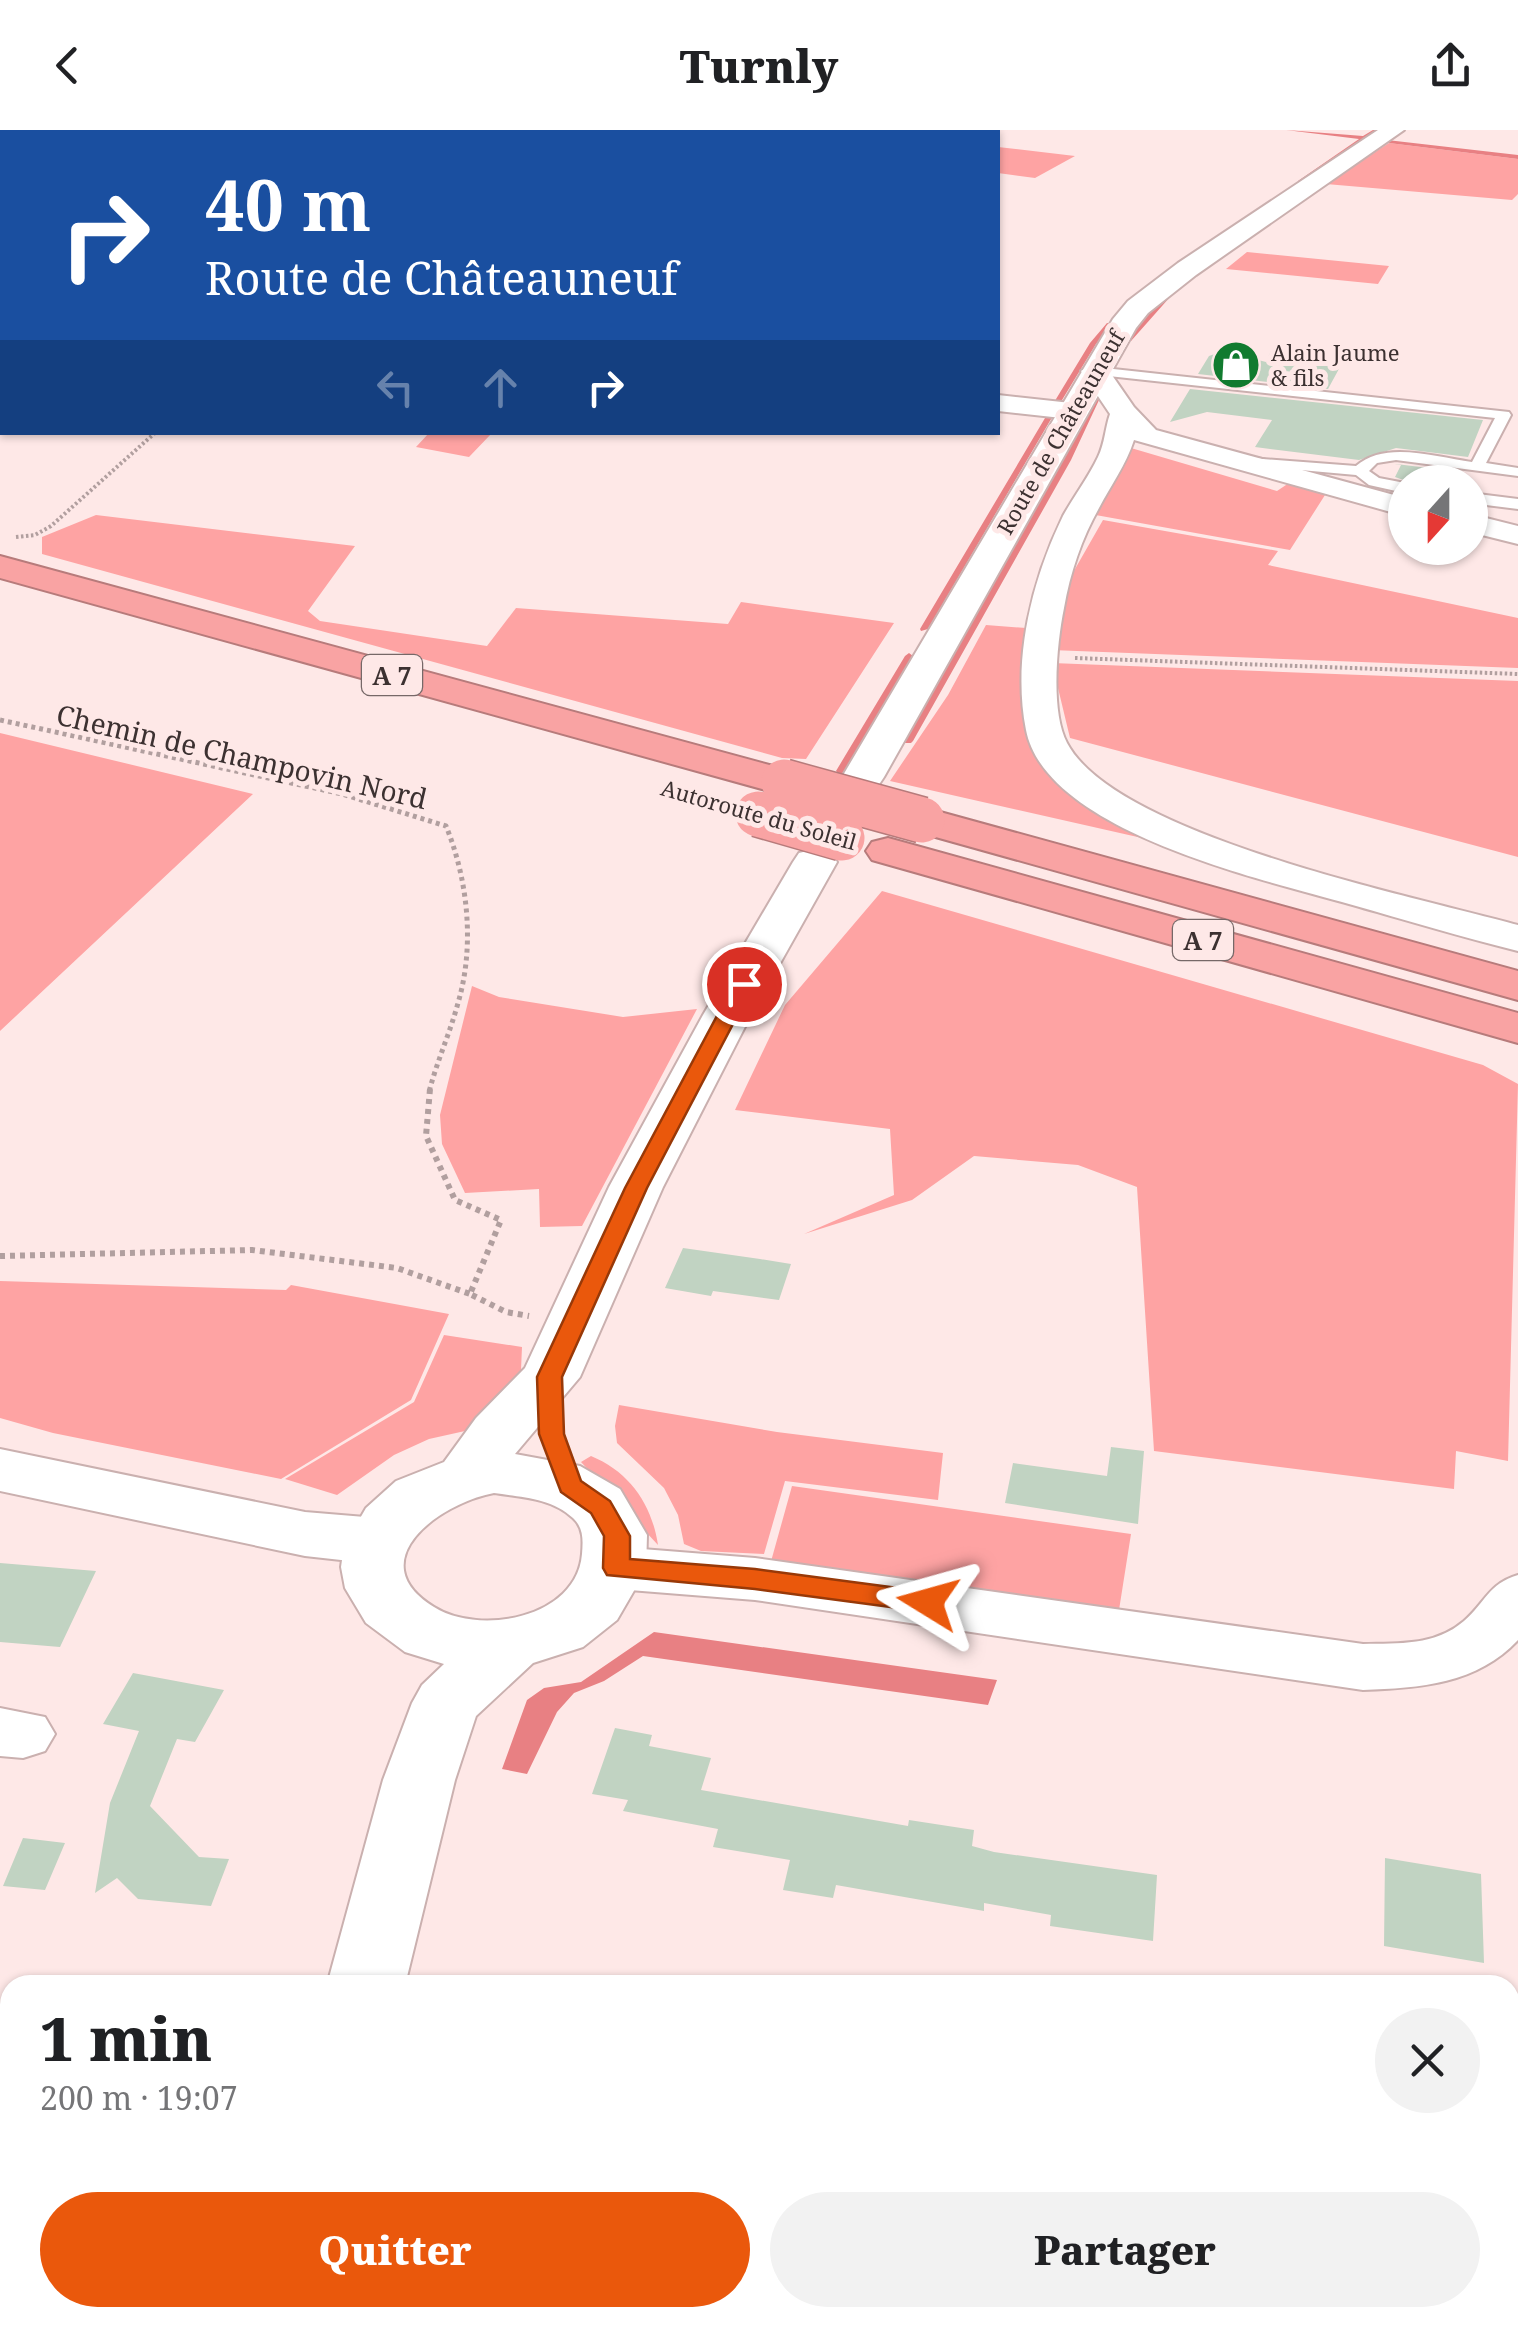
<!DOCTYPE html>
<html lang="fr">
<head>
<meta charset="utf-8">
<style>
	:root { --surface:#fff; --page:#f2f2f2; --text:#202124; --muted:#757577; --accent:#ea580c }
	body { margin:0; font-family:"Noto Serif",serif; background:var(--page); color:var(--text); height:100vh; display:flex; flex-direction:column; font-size:38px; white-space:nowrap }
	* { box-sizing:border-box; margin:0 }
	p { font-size:32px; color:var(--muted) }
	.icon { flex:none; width:55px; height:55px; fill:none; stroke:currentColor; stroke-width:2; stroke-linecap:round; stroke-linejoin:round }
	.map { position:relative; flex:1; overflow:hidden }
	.panel { position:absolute; left:0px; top:1845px; width:1520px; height:352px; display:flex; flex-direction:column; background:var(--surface); border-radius:30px 30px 0 0; box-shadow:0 2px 8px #0004 }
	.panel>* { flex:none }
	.guide { position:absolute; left:0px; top:0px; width:1000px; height:305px; box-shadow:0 2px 8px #0004; background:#1a4fa0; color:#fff; overflow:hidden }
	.needle { width:65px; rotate:201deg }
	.fabs { position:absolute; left:1388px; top:335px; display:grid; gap:20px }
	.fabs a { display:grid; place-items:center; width:100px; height:100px; border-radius:50%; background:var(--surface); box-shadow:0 2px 8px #0004; font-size:50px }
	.pin { position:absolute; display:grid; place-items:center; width:85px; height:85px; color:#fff; margin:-42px; border:5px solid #fff; border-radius:50%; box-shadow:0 2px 10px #0007 }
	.me { position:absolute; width:110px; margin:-55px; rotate:278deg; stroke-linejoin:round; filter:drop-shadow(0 0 8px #0008) }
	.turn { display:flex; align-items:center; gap:35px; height:210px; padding:0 40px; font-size:45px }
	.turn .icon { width:130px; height:130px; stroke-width:2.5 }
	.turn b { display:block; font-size:70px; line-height:85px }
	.lanes { display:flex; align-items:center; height:95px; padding:0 40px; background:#0003; justify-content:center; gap:50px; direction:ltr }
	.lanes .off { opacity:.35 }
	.round { display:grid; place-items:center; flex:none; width:105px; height:105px; border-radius:52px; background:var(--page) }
	.head { display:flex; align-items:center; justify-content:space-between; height:170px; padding:0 40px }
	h1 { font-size:60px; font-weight:800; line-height:75px }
	.primary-button { display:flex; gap:20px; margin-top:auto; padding:20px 40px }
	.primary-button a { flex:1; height:115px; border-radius:60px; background:var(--accent); color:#fff; font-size:40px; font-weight:800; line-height:115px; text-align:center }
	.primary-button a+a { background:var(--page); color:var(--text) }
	header { display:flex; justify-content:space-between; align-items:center; height:130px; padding:0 40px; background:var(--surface); font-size:45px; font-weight:800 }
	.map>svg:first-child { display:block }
	.green { fill:#fea3a3 }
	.water { fill:#e88083 }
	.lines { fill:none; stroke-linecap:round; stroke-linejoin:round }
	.stream { fill:#e88083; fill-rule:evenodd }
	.building { fill:#c1d3c2 }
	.service-casing { stroke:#cab0af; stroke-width:4 }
	.minor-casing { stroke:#cab0af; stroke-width:4 }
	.tertiary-casing { stroke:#cab0af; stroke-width:4 }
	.secondary-casing { stroke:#cab0af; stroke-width:4 }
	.motorway-casing { stroke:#b77b7b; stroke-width:4 }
	.path-far2 { stroke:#b19f9f; stroke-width:4; stroke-dasharray:2.5 2.5; stroke-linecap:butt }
	.path-far1 { stroke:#b19f9f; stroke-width:5; stroke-dasharray:4 4; stroke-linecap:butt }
	.path { stroke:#b19f9f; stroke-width:6; stroke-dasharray:5 5; stroke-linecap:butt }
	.service { fill:#fff; fill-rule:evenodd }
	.minor { fill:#fff; fill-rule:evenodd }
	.tertiary { fill:#fff; fill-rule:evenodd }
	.secondary { fill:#fff; fill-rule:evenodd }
	.motorway { fill:#f9a3a3; fill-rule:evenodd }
	.motorway-bridge-casing { stroke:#b77b7b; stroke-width:48; stroke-linecap:butt }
	.motorway-bridge { stroke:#f9a3a3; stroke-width:45 }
	.route { fill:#ea580c; stroke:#983908; stroke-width:2.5 }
	.labels { text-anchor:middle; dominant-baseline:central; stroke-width:10; stroke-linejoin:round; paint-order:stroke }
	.far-poi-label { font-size:22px; fill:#3c3131; stroke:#fee8e7; text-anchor:start }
	.far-street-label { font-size:22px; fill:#3c3131; stroke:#fee8e7 }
	.shield { fill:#fee8e7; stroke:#766868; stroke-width:2.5 }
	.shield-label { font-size:25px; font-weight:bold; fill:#3c3131 }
	.street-label { font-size:28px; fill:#3c3131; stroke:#fee8e7 }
</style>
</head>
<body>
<header><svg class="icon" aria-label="back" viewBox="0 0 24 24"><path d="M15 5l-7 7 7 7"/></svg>Turnly<svg class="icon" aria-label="share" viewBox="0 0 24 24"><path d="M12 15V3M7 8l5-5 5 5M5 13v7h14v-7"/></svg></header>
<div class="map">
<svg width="1518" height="2196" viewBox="0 0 1518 2196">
	<rect width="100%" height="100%" fill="#fee8e7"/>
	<path class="green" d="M1389,13l129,16v35l-6,6 -186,-16z
		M998,17l77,9 -40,22 -37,-5z
		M1247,122l142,14 -11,18 -152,-15z
		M429,303v-1l63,1 -23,24 -53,-10z
		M1131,318l146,43 12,-8 36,12 -35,55 -200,-36z
		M96,385l259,31 -47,65 12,10 167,25 29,-38 212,16 13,-22 153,21 -88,136 -24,-1 -740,-204v-17z
		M1103,390l175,31 -10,14 250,53v50l-467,-18 16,-67z
		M986,495l40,3 1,106 10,18 105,86 -252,-57 58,-86z
		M1052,533l466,18v176l-448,-119z
		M0,603l253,61 -253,237z
		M882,761l601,174 35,19 -10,377 -52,-10 -2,38 -300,-38 -17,-264 -59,-22 -104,-9 -62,44 -108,34 90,-39 -4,-66 -155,-19 50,-105z
		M472,856l27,11 124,20 74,-8 -115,217 -42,1 -1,-38 -74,4 -23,-49 -2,-29z
		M0,1151l286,9 5,-5 158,29 -38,86 -130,79 -228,-46 -53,-15z
		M444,1205l78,12 -1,23 -47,59 -45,10 -35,16 -57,40 -52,-16 129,-77z
		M619,1275l158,27 166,21 -5,47 -153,-19 -21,73 -63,-3 -17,-7 -6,-29 -14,-27 -47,-45 -2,-17z
		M591,1326c39,16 61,49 67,89l-77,-83z
		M792,1356l339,48 -12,76 -349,-45z
		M1510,1906l8,2v288h-76v-8h68z"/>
	<path class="water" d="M654,1502l343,48 -9,25 -345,-49 -39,25 -30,12 -17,19 -30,62 -25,-5 25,-69 17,-12 37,-6z"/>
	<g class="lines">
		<path class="stream" d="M1286,0l77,6 10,-6h6l-79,54 -2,-3 61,-42z
			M1387,10l131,15v4l-129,-16z
			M1165,166l5,1 -39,44h-4v-2z
			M1107,193l5,1 -16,20 -37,61h-4l-2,-1 37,-61z
			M1094,269l5,1 -28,60 -158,281 -2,2h-6l-2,-2 160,-281z
			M1048,283l6,1 -126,215 -7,2 -1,-2z
			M909,523l4,3 -67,115 -2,2h-6l-2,-2 69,-115z"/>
	</g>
	<path class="building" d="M1223,221l43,11 5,-11 27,3 20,8 -2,3 24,2 -12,22 -130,-15 11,-18z
		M1190,259l293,31 -15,37 -72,-9 -37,12 -104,-13 17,-27 -65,-8 -37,10z
		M1395,334h1l65,8 -4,10h-48l-14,-5 6,-12z
		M683,1118l77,11 31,5 -12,36 -66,-9 -2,5 -46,-8z
		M1111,1317l33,4 -6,73 -133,-21 8,-40 94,13z
		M0,1433l96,8 -36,76 -60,-5z
		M133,1543l91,17 -29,52 -18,-3 -27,67 49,51 30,2 -18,47 -73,-7 -21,-21 -22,15 15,-90 29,-72 -36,-7z
		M615,1598l37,7 -3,11 62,12 -10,32 207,36 1,-6 65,10 -2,16 22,6 163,23 -4,66 -103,-15 1,-11 -67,-12v8l-148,-26 -3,13 -50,-8 7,-30 -77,-13 5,-18 -95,-18 5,-11 -36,-6z
		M23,1708l42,5 -20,47 -42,-4z
		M1385,1728l96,16 3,89 -100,-17z"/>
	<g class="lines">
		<g class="service-casing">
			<path id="service" d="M1095,237l414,45 2,3 -25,48 32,5v8l-122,-16 -19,3 -8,8 10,7 26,5v10l-36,-8 -13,-10 -111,-10v-6l5,-1 106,8c29,-26 80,-9 116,-4l23,-44 -405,-44v-6z
				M1470,363l48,6v10l-48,-6z"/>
		</g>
		<g class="minor-casing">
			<path id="minor" d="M505,0h31l1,2h-31z
				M1095,233l10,2 29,42 22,23 249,68v18l-271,-76c-8,25 -23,45 -35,68 -17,30 -29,65 -35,100 -7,34 -14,103 3,135 49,93 349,154 451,182v26c-57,-14 -112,-31 -169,-47 -84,-24 -303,-72 -323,-174 -14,-71 6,-150 37,-214 11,-20 25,-38 35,-59 7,-14 7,-29 12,-43l-29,-43z
				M998,265l73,8 10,2 4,6 -4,6 -10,2 -73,-8z
				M1470,384l48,12v18l-48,-12z
				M617,1417l138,11 608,86c36,-1 72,2 101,-23 22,-19 24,-37 54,-46v65c-41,44 -98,48 -155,50l-608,-90 -138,-11 -21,-6 -9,-15 9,-15z
				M0,1578l45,9 10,17 -10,17 -22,7 -23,-2z"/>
		</g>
		<g class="tertiary-casing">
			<path id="tertiary" d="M0,1319l305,63 72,6 23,7 9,16 -9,16 -23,7 -72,-8 -305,-65z"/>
		</g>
		<g class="secondary-casing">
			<path id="secondary" d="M1378,0h26l-208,145 -48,38 -12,15 -252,449 -6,9 -15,4 -15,-4 -6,-9 271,-458 15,-18 50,-38z
				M815,719l16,4 6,9 -86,153 -88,172 -83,190 -65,77 65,12 40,23 27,46 -1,35 -29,50 -34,27 -50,16 -57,53 -21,64 -50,205h-78l56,-205 29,-77 10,-18 22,-21 -39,-12 -39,-29 -21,-35 -4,-21 3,-21 22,-38 30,-27 48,-19 32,-44 49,-50 84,-181 94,-172 90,-153 6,-9zM494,1363c27,4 58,5 79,25 11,10 10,23 9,36 -5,64 -102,82 -148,53 -75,-46 6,-104 60,-114z
				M247,2188h88l-2,8h-88z"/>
		</g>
		<g class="motorway-casing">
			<path id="motorway" d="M0,426l799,217 6,9 -6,9 -15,4 -15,-4 -769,-213z
				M922,677l596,164v29l-611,-171 -7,-9 7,-9z
				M888,708l630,175v30l-646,-183 -6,-9 6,-9z"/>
		</g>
		<path class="path-far2" d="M16,407l19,-2 16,-9 105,-94
			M1075,528l443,16"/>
		<path class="path-far1" d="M0,590l342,74 104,32c22,54 29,120 12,177 -8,30 -21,58 -29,89"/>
		<path class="path" d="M430,959l-4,47 29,64 46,20 -31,74 36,18 23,4
			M0,1126l252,-6 145,18 73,26"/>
		<use href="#service" class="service"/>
		<use href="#minor" class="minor"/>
		<use href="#tertiary" class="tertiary"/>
		<use href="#secondary" class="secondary"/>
		<use href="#motorway" class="motorway"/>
		<g class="motorway-bridge-casing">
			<path id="motorway-bridge" d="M784,652l138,38
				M758,684l84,24"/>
		</g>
		<use href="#motorway-bridge" class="motorway-bridge"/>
	</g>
	<path class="route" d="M744,848l10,6 -107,204 -85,189 2,57 17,47 29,20 20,35v23l125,10 173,23 9,3 4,7 -4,7 -9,3 -173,-23 -148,-14 -4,-7 1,-32 -13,-23 -30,-21 -22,-58 -2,-57 88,-189 109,-204z"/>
	<defs>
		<g id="shop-disc" transform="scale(2.5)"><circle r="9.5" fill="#117b2f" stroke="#fee8e7"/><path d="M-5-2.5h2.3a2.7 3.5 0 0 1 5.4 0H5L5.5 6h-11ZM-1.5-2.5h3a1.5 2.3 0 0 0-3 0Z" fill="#fff"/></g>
	</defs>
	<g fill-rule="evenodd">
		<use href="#shop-disc" x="1236" y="235"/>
	</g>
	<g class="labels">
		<g class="far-poi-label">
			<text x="1271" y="222">Alain Jaume<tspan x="1271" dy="25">&amp; fils</tspan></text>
		</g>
		<g class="far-street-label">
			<text transform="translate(1060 302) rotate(-60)">Route de Châteauneuf</text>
			<text transform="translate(759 684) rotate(16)">Autoroute du Soleil</text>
		</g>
		<g class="shield">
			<rect x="362" y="525" width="60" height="40" rx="8"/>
			<rect x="1173" y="790" width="60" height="40" rx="8"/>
		</g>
		<g class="shield-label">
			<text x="392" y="545">A 7</text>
			<text x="1203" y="810">A 7</text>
		</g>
		<g class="street-label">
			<text transform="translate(242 626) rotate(13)">Chemin de Champovin Nord</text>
		</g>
	</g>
</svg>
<div class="fabs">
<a><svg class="needle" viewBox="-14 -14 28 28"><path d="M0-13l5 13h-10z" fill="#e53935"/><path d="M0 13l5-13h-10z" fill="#757577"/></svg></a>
</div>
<div class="pin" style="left:744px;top:854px;background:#d93025"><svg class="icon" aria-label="arrive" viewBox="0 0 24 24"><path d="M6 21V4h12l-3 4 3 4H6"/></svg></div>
<svg class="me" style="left:928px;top:1472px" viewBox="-20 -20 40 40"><path d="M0-17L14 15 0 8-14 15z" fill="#ea580c" stroke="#fff" stroke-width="4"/></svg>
<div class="guide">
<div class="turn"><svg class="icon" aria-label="right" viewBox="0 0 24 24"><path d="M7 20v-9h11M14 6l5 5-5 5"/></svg><div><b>40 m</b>Route de Châteauneuf</div></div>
<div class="lanes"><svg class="icon off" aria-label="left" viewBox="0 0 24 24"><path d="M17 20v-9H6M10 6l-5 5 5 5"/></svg><svg class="icon off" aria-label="ahead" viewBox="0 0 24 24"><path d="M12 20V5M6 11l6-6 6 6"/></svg><svg class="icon" aria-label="right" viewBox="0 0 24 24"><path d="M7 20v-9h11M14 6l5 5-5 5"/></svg></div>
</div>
<section class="panel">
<div class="head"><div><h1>1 min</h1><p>200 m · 19:07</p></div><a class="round"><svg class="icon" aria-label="close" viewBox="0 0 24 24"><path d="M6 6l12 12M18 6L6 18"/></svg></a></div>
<div class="primary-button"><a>Quitter</a><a>Partager</a></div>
</section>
</div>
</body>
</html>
